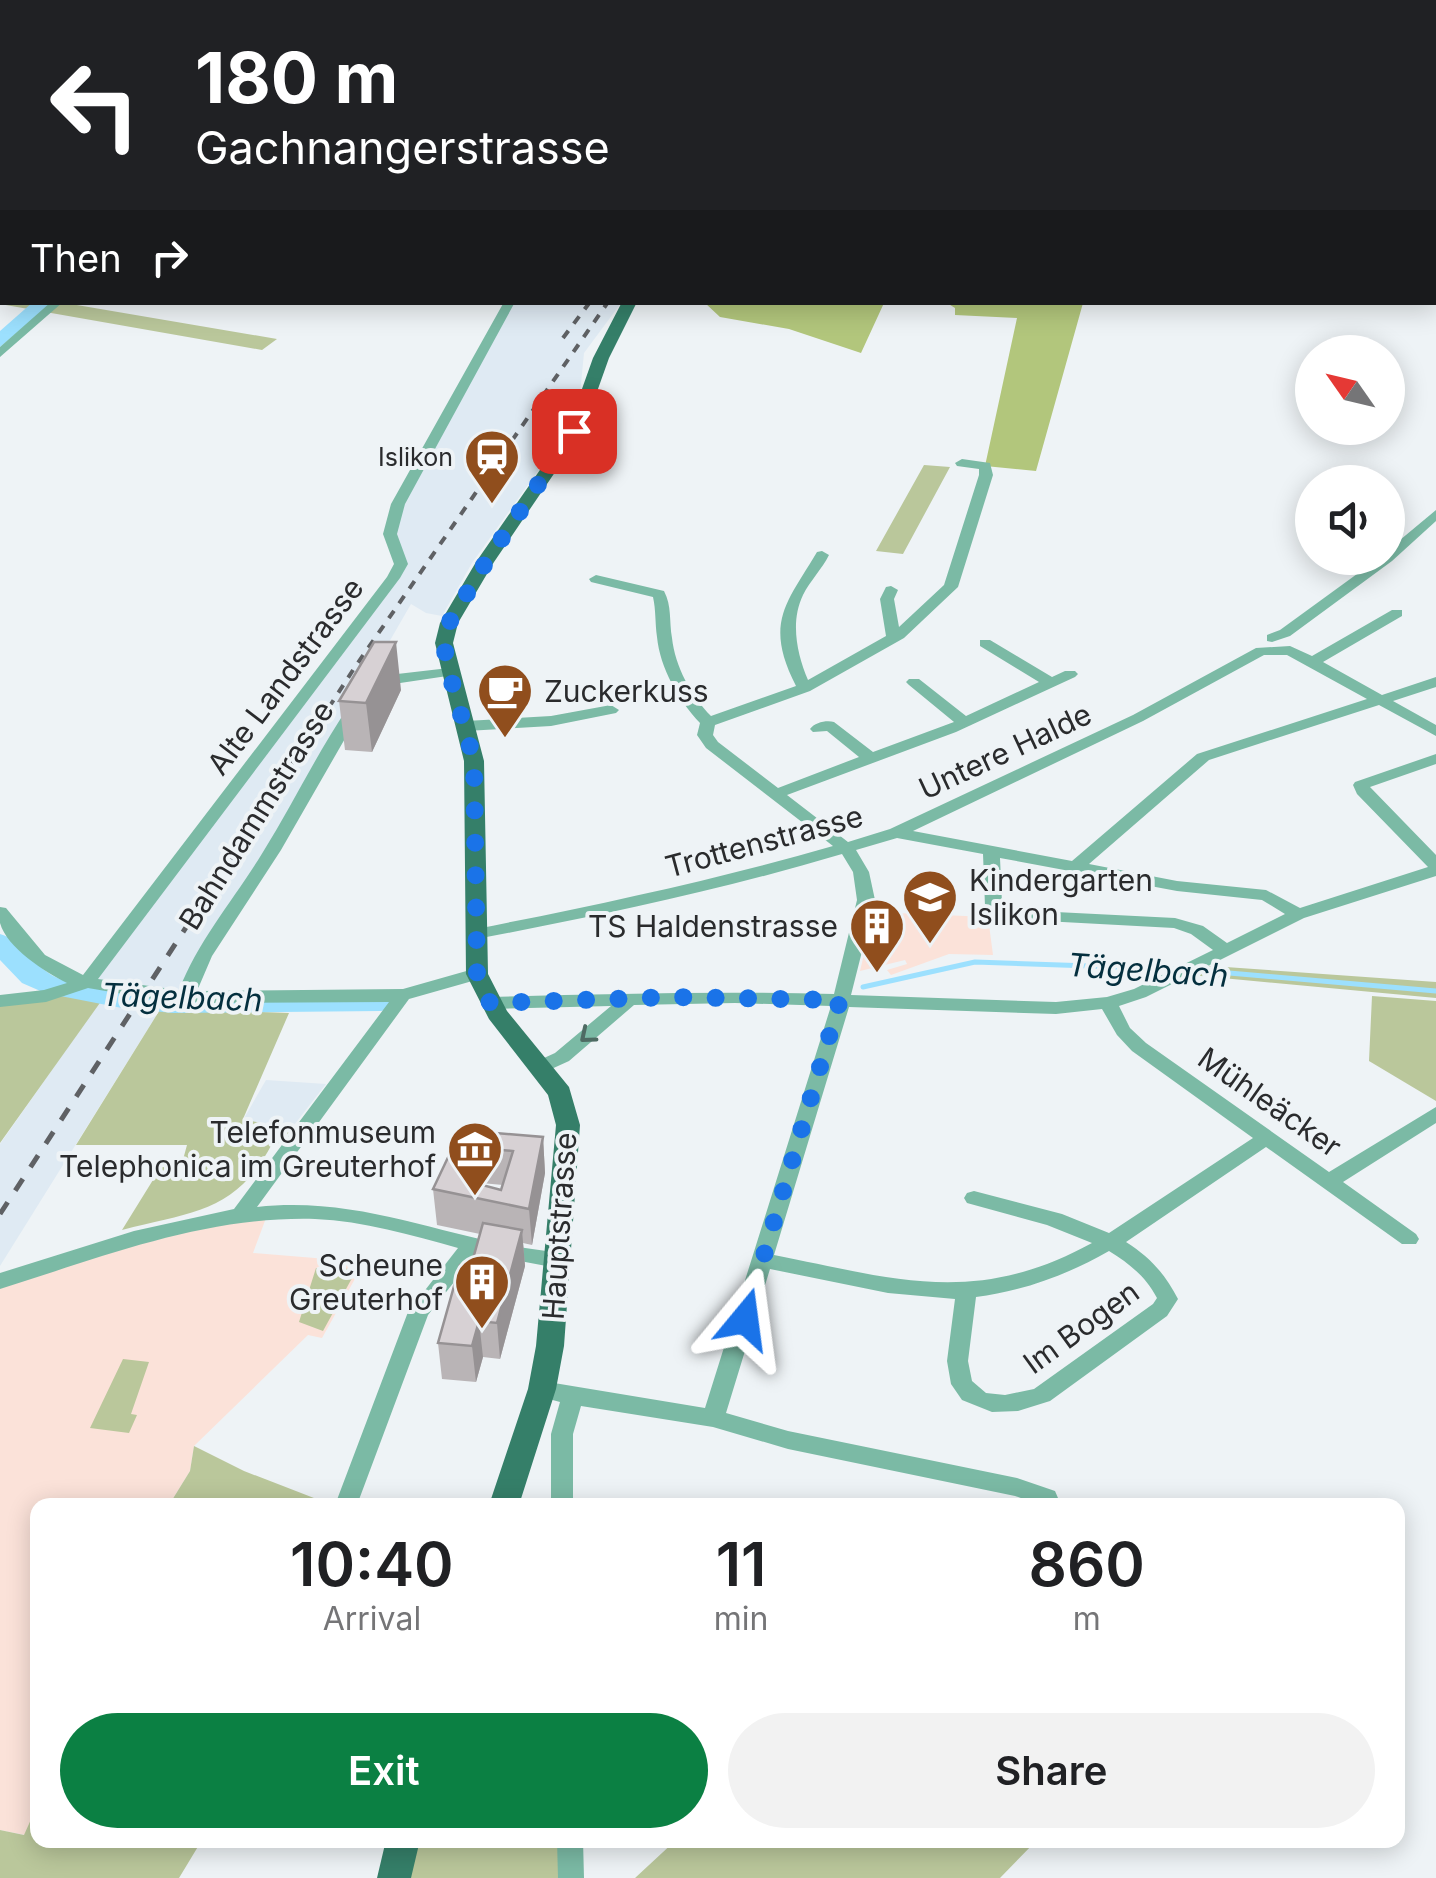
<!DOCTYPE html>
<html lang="en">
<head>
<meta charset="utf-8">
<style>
	:root { --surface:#fff; --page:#f2f2f2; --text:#202124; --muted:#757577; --accent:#0b8043 }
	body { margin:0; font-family:Inter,sans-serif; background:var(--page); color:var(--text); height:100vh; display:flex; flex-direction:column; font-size:38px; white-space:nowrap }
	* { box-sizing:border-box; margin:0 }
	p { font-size:32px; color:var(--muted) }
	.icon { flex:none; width:55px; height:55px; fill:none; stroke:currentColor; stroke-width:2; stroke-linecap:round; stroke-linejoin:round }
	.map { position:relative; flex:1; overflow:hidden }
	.panel { position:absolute; left:30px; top:1498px; width:1375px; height:350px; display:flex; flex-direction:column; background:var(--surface); border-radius:20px; box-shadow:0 5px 25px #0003 }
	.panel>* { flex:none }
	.guide { position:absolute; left:0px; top:0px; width:1438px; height:305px; box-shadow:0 5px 25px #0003; background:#202124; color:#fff; overflow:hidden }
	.needle { width:65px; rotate:304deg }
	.tools { position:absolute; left:1295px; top:335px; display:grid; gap:20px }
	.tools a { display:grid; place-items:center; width:110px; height:110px; border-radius:50%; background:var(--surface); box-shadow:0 5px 25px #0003; font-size:50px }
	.pin { position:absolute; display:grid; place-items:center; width:85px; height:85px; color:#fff; margin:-42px; border-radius:20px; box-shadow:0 5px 15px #0006 }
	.me { position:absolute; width:110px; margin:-55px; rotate:16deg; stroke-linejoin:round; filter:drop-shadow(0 0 8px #0008) }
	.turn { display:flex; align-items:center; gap:35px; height:210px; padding:0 30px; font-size:45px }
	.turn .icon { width:130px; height:130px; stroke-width:2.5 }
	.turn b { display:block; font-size:70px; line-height:85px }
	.then { display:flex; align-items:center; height:95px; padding:0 30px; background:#0003; gap:20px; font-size:38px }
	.eta { display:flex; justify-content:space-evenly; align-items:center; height:170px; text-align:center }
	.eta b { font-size:60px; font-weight:600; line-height:70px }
	.button { display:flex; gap:20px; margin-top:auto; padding:20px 30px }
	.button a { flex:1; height:115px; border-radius:60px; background:var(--accent); color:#fff; font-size:40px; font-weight:600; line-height:115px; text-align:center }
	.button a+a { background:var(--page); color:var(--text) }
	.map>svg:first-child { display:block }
	.built { fill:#dfeaf3 }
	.education { fill:#fbe2d9 }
	.green { fill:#bac79b }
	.forest { fill:#b2c67c }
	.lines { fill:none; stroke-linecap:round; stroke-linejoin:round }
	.stream { stroke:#9ce0fe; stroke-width:5 }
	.river { fill:#9ce0fe; fill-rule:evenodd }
	.minor { fill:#7bbaa5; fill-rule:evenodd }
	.major { fill:#357f69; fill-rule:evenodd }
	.highway { stroke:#316756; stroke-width:28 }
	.rail-far1 { stroke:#5f6164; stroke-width:4; stroke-dasharray:9 9; stroke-linecap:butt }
	.rail { stroke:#5f6164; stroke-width:5; stroke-dasharray:14 14; stroke-linecap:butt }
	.wall { fill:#b9b4b6; fill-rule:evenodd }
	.shaded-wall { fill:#969294 }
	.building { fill:#d7d1d4; stroke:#969294; stroke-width:2.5; fill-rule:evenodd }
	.oneway { stroke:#4e6b63 }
	.route { stroke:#1a73e8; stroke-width:18; stroke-dasharray:0 32.4 }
	.labels { text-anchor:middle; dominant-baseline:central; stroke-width:8; stroke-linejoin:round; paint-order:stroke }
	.far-poi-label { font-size:25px; fill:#2a2b2d; stroke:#eef3f6; text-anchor:end }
	.street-label { font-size:30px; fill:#2a2b2d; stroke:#eef3f6 }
	.poi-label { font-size:30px; fill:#2a2b2d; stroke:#eef3f6; text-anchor:end }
	.water-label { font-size:32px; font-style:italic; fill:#042f3e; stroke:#eef3f6 }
</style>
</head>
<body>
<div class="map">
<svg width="1436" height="1878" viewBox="0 0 1436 1878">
	<rect width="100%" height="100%" fill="#eef3f6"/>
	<path class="built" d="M510,303h111l-37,50 -4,41 -35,67 -73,102 -30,53 -16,-3 -15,-9 -225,391 -99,-13 314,-418 -11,-30 8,-30z
		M101,1000l60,8 -161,258v-122z
		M266,1080l60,4 -35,45 -48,-9z"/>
	<path class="education" d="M874,912l114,5 5,38 -44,-1 -58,21 -4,-5 20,-6 -2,-4 -45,11z
		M269,1210l-16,43 74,6 34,9 -39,70 -14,-3 -114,111 -4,25 -21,34h-131v301l-13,29 -25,-5v-549z"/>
	<path class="green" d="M0,291l2,11 63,1 212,36 -15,11 -262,-46z
		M924,465l26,2 -47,87 -27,-3z
		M1197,965l239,17v16l-256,-24z
		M70,995l32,5 -102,143v-138z
		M1372,996l64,5v100l-67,-40z
		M161,1008l128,5 -46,106 48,11 -13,14h-6c-37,69 -77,67 -150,86l39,-63h20l6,-22h-111z
		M316,1268l41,1 -34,62 -24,-9z
		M123,1359l26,3 -18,52 6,1 -8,18 -39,-5z
		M194,1446l50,25 88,34h-163l21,-34z
		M37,1806l1,34h164l-23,38h-179v-48l24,5z
		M415,1840h155l1,38h-165z
		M676,1840h361l-37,38h-365z"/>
	<path class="forest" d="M705,303h179l-23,50 -72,-24 -69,-12z
		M947,303h136l-47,168 -51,-5 32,-148 -62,-3v-7z"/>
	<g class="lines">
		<path class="stream" d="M1195,970l241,21
			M863,987l112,-25 204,7"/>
		<path class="river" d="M33,302h20l-53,45v-16z
			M0,934c24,7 35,36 60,45 91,29 225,15 321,14l10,2 4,7 -4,7 -10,2 -208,2 -51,-5 -77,-15 -23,-10 -22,-23z"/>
		<path class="minor" d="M1435,21l1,1v6l-1,-1z
			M0,134h2v6h-2z
			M51,302h12l-63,55v-10z
			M504,302h11l-110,202 -8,30 11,30 -8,14 -302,401 81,11c20,-51 56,-92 84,-138 30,-48 54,-99 86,-146h10l3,3 -81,141 -69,106 -15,35 206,-2 74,-21 9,6 -3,4 -74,21 -152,208c111,-12 195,36 300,45l7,3 3,5 -3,5 -7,3 -80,-15 -49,62 -71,190h-22l73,-193 50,-64c-47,-13 -94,-27 -143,-29 -111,-3 -212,38 -315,70v-16l134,-42 100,-22 155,-207 -182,1 -49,-3 -70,-12 -42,14 -46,5v-12l44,-5 23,-7c-22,-11 -60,-35 -67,-60 0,-5 0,-11 0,-16l6,1 39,47 38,20 304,-398 7,-13 -11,-30 8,-30z
			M962,459l28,4 3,12 -35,112 -54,51 -94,53 -95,34 -2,10 5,7 60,46 81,-31 -32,-26 -14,1 -3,-3c5,-7 17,-9 24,-7l39,30 81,-30 -45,-37 -3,-3 3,-3h10l47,37 73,-34 -59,-36v-6h10l62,37 13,-6h10l3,3 -3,3 -119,55 -169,63 61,47 42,-13 243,-114 123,-67 34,-2 22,10 80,-46h10v6l-79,46 59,33 54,-18v10l-43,14 43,24v11l-57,-31 -170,55 -120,104 88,17 89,9 34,18 128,-41 -71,-73 -4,-9 2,-3 81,-28v10l-66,23 66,68v21l-132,42 -158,79 -27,9 11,22 16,15 183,129 107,-65v16l-93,59 73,52 3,5 -3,5h-14l-136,-97 -140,95c25,16 39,32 52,57l-11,17 -117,85 -32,10 -26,1 -30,-12 -11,-16 -4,-23 8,-62 -67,-6 -118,-24 -44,144 62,18 229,47 38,13 3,7 -3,7h-15l-25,-9 -227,-47 -75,-22 -132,-21 -8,28v71h-22v-71l9,-32 -26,-7 -3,-6 3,-6 8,-2 163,27 126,-402 -96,-3 -101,2 -65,56 -22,10h-14l-2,-4 2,-4 22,-10 56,-47 -121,3 -9,-6 9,-6c115,-3 229,-6 344,-3l23,-94 -4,-28 -11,-18c-121,36 -243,62 -366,85l-6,-1 -3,-4 3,-4 6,-1c121,-24 239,-49 357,-83l-127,-98 -9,-13 3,-12c-21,-22 -40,-55 -43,-86 -2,-14 -1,-27 -4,-40l-62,-15 -2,-3 7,-4 68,16c8,15 5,30 8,47 3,28 19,58 39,78l85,-30c-32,-63 -10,-82 21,-134l5,-1 7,4c-7,14 -19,26 -26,40 -13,27 -6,59 5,85l78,-44 -6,-37 6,-12 5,-1 7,4 -4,9 5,28 45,-42 35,-110v-6l-22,-3 -2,-3zM1264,655h23l80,44 -170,55 -125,107 -159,-30 230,-110zM897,838l86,16 2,52 20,13 169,9 17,6 22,16 -79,39 -27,8 -51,5 -205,-7 24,-95 -6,-28 -13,-22zM1000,858l177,33 85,9 23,14 -58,29 -24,-17 -28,-8 -161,-8 -12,-7zM849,1007l207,7 46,-5 15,26 15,16 121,87 -144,95 -47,-19 -88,-23 -7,2 -3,5 3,5 80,22 45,18c-117,64 -196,36 -318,12zM1109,1251c21,13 37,26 48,47l-4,6 -119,85 -29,6 -19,-2 -14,-12 -4,-20 8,-64c47,-6 91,-22 133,-46z
			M1436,510v11l-44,40 -102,75 -18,6 -5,-1v-6l13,-5 99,-72h9v-8z
			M449,668l5,1 2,3 -2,3 -74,11 -8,-5 8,-5z
			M611,705l8,5 -3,3 -65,13 -85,5 -8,-5 8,-5 85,-5z
			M557,1840h26l1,38h-26z"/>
		<path class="major" d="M622,302h15l-28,56 -26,73 -89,131 -36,61 -5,20 31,118 4,213 19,37 62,76 11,38 -16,221 -8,43 -37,116h-30l39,-116 8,-43 20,-221 -8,-30 -59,-76 -23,-45 -2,-213 -29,-118 5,-20 36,-61 91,-131 26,-73z
			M386,1840h34l-9,38h-34z"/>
		<path class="highway" d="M158,2l5,-2
			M0,78l2,-1"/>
		<path class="rail-far1" d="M563,338l27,-36
			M221,874l134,-207 253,-365"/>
		<path class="rail" d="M0,1214l222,-342"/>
	</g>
	<path class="wall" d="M401,690l-29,62 -27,-2 -6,-49z
		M461,1130l82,7 2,36 -13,72 -9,-2 2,23 -25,93 -17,-2 -7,25 -34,-3 -4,-36 33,-77 9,-32 -43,-9 -4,-36zM481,1183l22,2 -2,5 -20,-5z"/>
	<path class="shaded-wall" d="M396,642l5,48 -29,62 -6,-49z
		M543,1137l2,36 -13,72 -3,-36z
		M478,1148l3,35 -5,15 -9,-17z
		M522,1230l3,36 -25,93 -3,-36z
		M479,1321l4,36 -7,25 -4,-36z"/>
	<path class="building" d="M374,642h22l-30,61 -27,-2z
		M461,1130l82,7 -14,72 -96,-20zM478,1148l35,3 -12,39 -34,-9z
		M483,1223l39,7 -25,93 -18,-2 -7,25 -34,-3 22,-78 11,1z"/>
	<defs><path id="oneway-chevron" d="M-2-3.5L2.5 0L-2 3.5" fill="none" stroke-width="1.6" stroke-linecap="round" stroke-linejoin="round" transform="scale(2.5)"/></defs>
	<use class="oneway" href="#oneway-chevron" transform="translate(587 1036) rotate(140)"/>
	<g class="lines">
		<path class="route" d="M574,431l-88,131 -37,61 -5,16 2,22 28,100 3,213 13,29 182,-6 168,3 -95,319"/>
	</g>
	<defs>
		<g id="station-pin" transform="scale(2.875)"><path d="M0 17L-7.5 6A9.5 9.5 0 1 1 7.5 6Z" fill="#904e1d" stroke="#eef3f6"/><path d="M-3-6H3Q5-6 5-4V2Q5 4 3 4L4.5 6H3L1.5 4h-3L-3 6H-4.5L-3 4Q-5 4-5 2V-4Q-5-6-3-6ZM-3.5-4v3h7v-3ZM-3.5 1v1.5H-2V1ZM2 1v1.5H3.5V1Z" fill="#fff"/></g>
		<g id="cafe-pin" transform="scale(2.875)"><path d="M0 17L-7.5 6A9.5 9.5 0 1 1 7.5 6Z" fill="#904e1d" stroke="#eef3f6"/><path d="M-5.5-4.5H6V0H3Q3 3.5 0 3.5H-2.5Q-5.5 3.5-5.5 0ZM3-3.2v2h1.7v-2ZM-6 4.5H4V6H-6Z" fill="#fff"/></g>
		<g id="school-pin" transform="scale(2.875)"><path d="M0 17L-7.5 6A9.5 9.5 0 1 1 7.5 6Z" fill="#904e1d" stroke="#eef3f6"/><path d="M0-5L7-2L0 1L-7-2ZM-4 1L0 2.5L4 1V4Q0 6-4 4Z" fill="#fff"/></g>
		<g id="building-pin" transform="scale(2.875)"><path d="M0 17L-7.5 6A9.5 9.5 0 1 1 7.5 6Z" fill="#904e1d" stroke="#eef3f6"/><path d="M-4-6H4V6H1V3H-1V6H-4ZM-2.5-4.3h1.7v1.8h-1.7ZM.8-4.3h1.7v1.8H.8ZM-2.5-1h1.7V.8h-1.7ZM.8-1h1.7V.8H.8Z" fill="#fff"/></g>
		<g id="museum-pin" transform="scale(2.875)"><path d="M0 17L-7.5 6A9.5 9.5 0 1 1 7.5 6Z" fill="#904e1d" stroke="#eef3f6"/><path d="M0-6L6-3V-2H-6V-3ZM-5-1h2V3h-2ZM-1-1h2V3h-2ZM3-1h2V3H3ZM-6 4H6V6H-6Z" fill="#fff"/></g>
	</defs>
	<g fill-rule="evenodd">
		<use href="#station-pin" x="492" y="457"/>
		<use href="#cafe-pin" x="505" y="691"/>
		<use href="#school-pin" x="930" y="897"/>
		<use href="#building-pin" x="877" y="926"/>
		<use href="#museum-pin" x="475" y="1149"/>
		<use href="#building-pin" x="482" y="1282"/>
	</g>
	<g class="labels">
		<g class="far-poi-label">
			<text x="453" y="457">Islikon</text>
		</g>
		<g class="street-label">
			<text transform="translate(285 676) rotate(-53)">Alte Landstrasse</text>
			<text transform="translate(1005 751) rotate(-25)">Untere Halde</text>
			<text transform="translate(256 815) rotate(-58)">Bahndammstrasse</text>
			<text transform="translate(764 841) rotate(-15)">Trottenstrasse</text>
			<text transform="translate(1270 1102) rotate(35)">Mühleäcker</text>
			<text transform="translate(559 1226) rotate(-86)">Hauptstrasse</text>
			<text transform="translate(1081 1327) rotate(-36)">Im Bogen</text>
		</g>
		<g class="poi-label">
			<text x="544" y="691" text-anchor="start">Zuckerkuss</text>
			<text x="969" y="880" text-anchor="start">Kindergarten<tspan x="969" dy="34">Islikon</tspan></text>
			<text x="838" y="926">TS Haldenstrasse</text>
			<text x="436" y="1132">Telefonmuseum<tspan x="436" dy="34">Telephonica im Greuterhof</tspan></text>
			<text x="443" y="1265">Scheune<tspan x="443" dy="34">Greuterhof</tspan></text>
		</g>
		<g class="water-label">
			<text transform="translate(1148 970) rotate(4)">Tägelbach</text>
			<text transform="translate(182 997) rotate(2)">Tägelbach</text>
		</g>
	</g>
</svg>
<div class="tools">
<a><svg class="needle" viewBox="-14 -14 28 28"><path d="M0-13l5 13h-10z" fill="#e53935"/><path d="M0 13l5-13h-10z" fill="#757577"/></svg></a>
<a><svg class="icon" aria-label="sound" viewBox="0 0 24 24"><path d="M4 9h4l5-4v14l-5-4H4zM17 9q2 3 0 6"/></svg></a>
</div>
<div class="pin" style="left:574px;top:431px;background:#d93025"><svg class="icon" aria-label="arrive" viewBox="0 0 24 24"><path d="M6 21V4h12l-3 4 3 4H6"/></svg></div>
<svg class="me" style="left:745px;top:1319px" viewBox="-20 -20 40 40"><path d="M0-17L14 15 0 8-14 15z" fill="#1a73e8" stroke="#fff" stroke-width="4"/></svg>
<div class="guide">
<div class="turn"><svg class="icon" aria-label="left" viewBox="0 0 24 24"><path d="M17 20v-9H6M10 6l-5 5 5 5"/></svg><div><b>180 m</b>Gachnangerstrasse</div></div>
<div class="then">Then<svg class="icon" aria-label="right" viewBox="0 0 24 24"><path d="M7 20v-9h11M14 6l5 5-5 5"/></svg></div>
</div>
<section class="panel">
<div class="eta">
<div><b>10:40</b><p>Arrival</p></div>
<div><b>11</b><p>min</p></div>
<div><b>860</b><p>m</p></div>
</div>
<div class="button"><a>Exit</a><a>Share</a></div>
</section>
</div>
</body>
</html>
